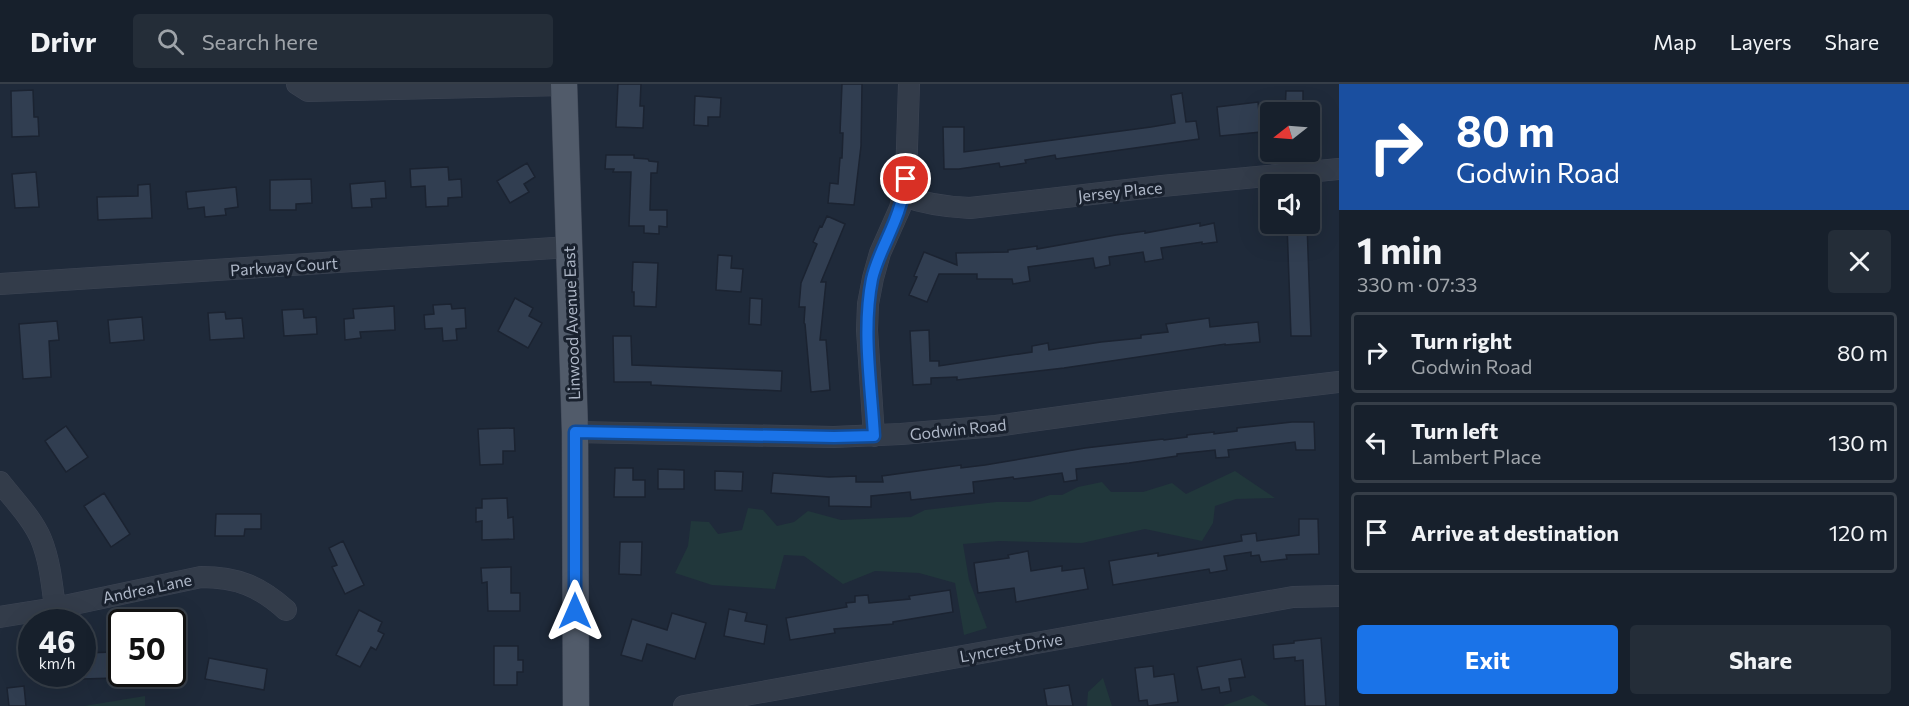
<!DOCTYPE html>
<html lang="en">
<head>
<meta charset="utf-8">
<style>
	:root { --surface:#17202c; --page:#242d38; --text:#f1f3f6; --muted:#9ea3a9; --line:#363e48; --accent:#1a73e8 }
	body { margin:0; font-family:Commissioner,sans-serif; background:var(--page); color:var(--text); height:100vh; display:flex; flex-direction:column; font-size:22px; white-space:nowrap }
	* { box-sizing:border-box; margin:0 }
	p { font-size:20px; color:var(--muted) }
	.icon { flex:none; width:33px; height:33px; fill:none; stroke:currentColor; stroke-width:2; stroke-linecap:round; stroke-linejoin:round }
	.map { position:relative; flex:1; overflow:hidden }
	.drawer { display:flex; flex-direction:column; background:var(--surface); width:570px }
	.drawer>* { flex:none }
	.top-card { background:#1a4fa0; color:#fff; overflow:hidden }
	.needle { width:39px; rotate:253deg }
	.tools { position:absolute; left:1260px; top:18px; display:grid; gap:12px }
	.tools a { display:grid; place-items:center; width:60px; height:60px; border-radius:6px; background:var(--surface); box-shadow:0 6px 24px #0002,0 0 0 2px var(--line); font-size:30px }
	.speed { position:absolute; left:18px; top:525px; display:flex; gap:12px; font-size:30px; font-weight:700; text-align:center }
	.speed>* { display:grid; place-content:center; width:78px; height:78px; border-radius:50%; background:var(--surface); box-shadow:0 6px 24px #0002,0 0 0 2px var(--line); line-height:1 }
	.speed small { font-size:15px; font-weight:400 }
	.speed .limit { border:3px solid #111; border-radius:9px; background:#fff; color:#111 }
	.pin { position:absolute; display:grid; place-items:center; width:51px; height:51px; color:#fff; margin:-26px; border:3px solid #fff; border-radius:50%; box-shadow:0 2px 6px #0007 }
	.me { position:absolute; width:66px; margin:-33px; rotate:0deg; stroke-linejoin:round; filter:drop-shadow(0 0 4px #0008) }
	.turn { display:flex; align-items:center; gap:21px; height:126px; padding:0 18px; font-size:27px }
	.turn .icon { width:78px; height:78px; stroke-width:2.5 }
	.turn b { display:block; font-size:42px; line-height:51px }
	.round { display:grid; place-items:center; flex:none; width:63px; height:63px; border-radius:6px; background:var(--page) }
	.summary { display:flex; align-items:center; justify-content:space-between; height:102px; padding:0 18px }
	h1 { font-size:36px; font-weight:700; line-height:45px }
	.button { display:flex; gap:12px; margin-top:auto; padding:12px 18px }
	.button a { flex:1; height:69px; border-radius:6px; background:var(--accent); color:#fff; font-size:24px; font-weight:700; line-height:69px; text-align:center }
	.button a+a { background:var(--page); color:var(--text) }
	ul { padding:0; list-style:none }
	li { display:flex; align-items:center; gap:18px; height:81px; margin:0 12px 9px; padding:0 6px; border:3px solid var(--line); border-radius:6px }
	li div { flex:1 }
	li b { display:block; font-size:22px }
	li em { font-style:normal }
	header { display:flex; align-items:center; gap:36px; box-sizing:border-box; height:84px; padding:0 30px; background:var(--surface); border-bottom:2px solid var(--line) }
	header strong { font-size:28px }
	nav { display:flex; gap:33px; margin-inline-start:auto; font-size:21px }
	.search { width:420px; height:54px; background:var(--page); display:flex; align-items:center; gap:15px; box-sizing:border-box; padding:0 21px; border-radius:6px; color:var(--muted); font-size:22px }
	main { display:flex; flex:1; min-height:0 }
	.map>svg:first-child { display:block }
	.green { fill:#21373b }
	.building { fill:#313e51; stroke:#1b2331; stroke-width:1.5 }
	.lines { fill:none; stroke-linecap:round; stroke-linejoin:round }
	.minor-casing { stroke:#3d4554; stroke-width:22 }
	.major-casing { stroke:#3d4554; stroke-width:27 }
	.minor { stroke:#333c4a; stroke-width:21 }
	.major { stroke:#515b6a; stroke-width:26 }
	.route-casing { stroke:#114b97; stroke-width:15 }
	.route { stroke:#1a73e8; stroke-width:10 }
	.labels { text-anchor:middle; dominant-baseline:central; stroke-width:6; stroke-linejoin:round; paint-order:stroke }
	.street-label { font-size:16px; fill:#aeb7c7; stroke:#19212e }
</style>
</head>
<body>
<header>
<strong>Drivr</strong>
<div class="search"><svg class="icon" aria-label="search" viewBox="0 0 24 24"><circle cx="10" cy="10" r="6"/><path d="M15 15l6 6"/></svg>Search here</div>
<nav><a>Map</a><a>Layers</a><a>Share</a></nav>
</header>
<main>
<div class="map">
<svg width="1339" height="622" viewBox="0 0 1339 622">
	<rect width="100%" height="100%" fill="#1f2a3a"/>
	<path class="green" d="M1235,387l40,27 -39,1 -21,7 -2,17 -11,18 -57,-12 -63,14 -83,-2 -36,3 6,36 18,48 -23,7 -9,-52 -36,-10 -44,-2 -32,13 -39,-28 -20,-1 -9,34 -63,-4 -37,-12 13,-27 3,-25 18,1 9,12 24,-4 6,-22 15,2 14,16 17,-4 14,-11 33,9 70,-3 14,-7 71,-8h34l20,-7h12l16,-8 24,-5 9,10h32l29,-9 14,11z
		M1103,594l9,28h-25l1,-14z
		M1253,611l16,11h-46l2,-1z
		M145,612v10h-61z"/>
	<path class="building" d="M618,0h23l-1,22h4l-1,22 -27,-1z
		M842,0h20l-1,62 -7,59 -26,-2 2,-20 8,1 2,-26h2l1,-25h-3z
		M33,6l1,27h4l1,19 -27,1 -1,-46z
		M1286,7h17v21h-18z
		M1182,9l4,29 10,-1 3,18 -143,20 -1,-4 -30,5 1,3 -26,4 -1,-4 -40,6h-15l-1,-42h21v25l187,-25 24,-4 -4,-28z
		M695,12l26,2 -1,19h-12v9l-14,-1z
		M1258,18l3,30 -41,4 -3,-29z
		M606,71h28v3l14,1 1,2 9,1 -1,11h-6l-1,37h17v17l-8,-1v8l-15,-1v-7h-15l2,-54h-18l1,-3h-9z
		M527,79l8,14 -11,7 5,8 -19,11 -13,-22z
		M448,83l1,13 12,-1 1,18 -14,1v8l-22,1 -1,-21 -14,1 -1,-18z
		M36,88l3,35 -24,1 -3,-34z
		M311,95l1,24 -16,1v6h-26v-30z
		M385,97l1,17 -15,1 1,8 -20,1 -2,-24z
		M150,100l2,34 -54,2 -1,-23 41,-1v-11z
		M236,103l2,20 -13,2 1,6 -21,2 -1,-10 -16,2 -2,-17z
		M827,132l18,8 -24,58h5l-6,58h6l4,50 -19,2 -6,-68 -1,-1 1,-16h-6l2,-24 16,-39 -4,-2 7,-16 2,1z
		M1200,139v3l14,-3 3,19 -15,2v-2l-41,6 2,11 -18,3 -2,-10 -34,5 1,8 -15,3 -2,-10 -65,9 2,14 -17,3 -1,-5h-35v-5h-38l-12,28 -18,-7 8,-18 -3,-1 10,-24 33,13 -1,-12 52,-1v-2l29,-4v3l79,-14 29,-4v2z
		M1287,140h20l4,112h-20z
		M718,171l14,1 -1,12 12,1 -2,23 -25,-2z
		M633,178l25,1 -2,44 -22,-1v-14h-2z
		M515,214l18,10 -4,8 13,7 -14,25 -30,-17z
		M750,214l12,1 -1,26 -12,-1z
		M451,220l1,5 13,-1 1,20 -10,1 1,11 -14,1 -1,-13 -17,1 -1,-14 10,-1 -1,-9z
		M394,222l1,24 -35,2 1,6 -16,2 -1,-21 10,-1 -1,-9z
		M303,225l1,9 12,-1 1,17 -33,2 -2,-26z
		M225,228l1,7 16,-1 2,20 -34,2 -2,-27z
		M142,233l2,23 -34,3 -2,-23z
		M1209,234l1,9 48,-5 2,20 -35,3v-1l-161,24 -107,12v-3l-26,1v6l-18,1 -3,-54 19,-1 1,31h9v5l93,-14v-6l16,-3 1,7 52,-8 40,-4v-3l27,-3 -2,-8z
		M57,237l2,19 -10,1 2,36 -28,2 -4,-55z
		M613,252h18l1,29 150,6 -1,20 -130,-6v-3h-37z
		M1292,338h22l1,28h-19l-1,-8 -67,8 1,7 -13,1 -1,-8 -38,4v2l-48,7 -53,6 1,11 -13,2 -2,-9 -48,6 -1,-2 -40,5 1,11 -63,7 -1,-8 -39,4v11l-42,-1v-9l-58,-4 2,-20 56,4 27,-1v6h27l-1,-6 79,-11v3l24,-3 100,-17 78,-9 1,1 23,-3v-2l27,-3v2l23,-3v-3z
		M66,342l22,31 -22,15 -21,-31z
		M514,344l1,23h-12v13l-23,1 -2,-36z
		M615,384h18v12h12v17h-31z
		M658,385l26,1v19h-26z
		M715,387l28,1 -1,19 -27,-1z
		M104,409l26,41 -19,13 -27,-41z
		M507,414l1,20 5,-1 1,22 -32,1v-19l-6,1v-14h6v-9z
		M216,430h45v15h-16l-1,7h-29z
		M1299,435h19l1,35 -33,1 1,4 -26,3 -2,-7 -8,1v-4l-27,4 3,14 -17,3 -1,-4 -96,16 -4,-24 49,-8v3l84,-15 -1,-6 15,-2 1,8 42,-6z
		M343,457l21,44 -19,9 -13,-27 5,-2 -8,-17z
		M620,458h22l-1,33 -22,-1z
		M1028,467l3,20 31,-5v5l22,-3 4,21 -72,13 -2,-14 -36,5 -4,-30 35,-5 -1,-3z
		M511,483v26h9v18h-32l-1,-29 -5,1 -1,-15z
		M950,506l3,22 -60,10v2l-59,5 1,4 -45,7 -4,-22 61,-11 -1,-4 9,-1v-6l13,-1 1,8 41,-4 -1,-3z
		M729,525l18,4 -2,8 22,4 -3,19 -40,-8z
		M359,526l23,12 -4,9 6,3 -8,16 -5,-3 -11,20 -24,-12z
		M672,529l34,10 -11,36 -48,-15 -5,17 -21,-6 11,-36 35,11z
		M172,554h9l4,40 -13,2z
		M1321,554l5,68h-21l-2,-46 -8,1v-4l-21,2 -1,-14 21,-2v-2z
		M494,562h24v14h5v12h-6v13h-23z
		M115,568l1,26 -34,1v-26z
		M209,574l58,11 -3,21 -59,-11z
		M1241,575l4,18 -16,2 2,12 -11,2 -1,-6 -17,3 -5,-23z
		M1153,582l1,11 20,-3 4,28 -30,4 -1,-6 -8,1 -4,-33z
		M1069,601l4,21h-26l-3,-17z
		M24,602l2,20h-17l-2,-18z"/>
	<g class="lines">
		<g class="minor-casing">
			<path id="minor" d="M297,0l11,7 256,-6
				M903,112c22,8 43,11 67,12l192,-22 177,-17
				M0,200l569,-37
				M575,348l259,5 67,-3 95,-8 173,-24 170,-20
				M874,352l-7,-106 1,-26 5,-26 7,-25 20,-45 3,-12 3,-17 3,-95
				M0,398c14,18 32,36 41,57 9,22 11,46 14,69
				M0,533l55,-9 146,-31c36,0 58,9 85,33
				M684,622l609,-109 46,-1"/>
		</g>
		<g class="major-casing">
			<path id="major" d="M564,0l11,348 1,274"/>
		</g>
		<use href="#minor" class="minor"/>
		<use href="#major" class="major"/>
	</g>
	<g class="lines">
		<g class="route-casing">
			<path id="route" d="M575,527v-179l259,5 40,-1c-3,-52 -12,-106 -2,-157 6,-26 21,-48 28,-73 3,-8 4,-18 6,-27"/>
		</g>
		<use href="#route" class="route"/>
	</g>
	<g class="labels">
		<g class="street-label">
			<text transform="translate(1120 107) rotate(-6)">Jersey Place</text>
			<text transform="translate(284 182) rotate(-4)">Parkway Court</text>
			<text transform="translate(571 239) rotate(-92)">Linwood Avenue East</text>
			<text transform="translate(958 345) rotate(-6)">Godwin Road</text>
			<text transform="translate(147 504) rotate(-12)">Andrea Lane</text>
			<text transform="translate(1011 563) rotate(-10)">Lyncrest Drive</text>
		</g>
	</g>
</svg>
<div class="tools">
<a><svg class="needle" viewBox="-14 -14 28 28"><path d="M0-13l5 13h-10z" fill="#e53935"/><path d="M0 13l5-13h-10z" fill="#9ea3a9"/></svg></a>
<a><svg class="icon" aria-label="sound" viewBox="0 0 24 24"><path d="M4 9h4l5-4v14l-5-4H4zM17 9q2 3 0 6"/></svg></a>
</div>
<div class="speed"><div>46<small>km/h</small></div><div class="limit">50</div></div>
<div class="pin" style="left:906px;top:95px;background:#d93025"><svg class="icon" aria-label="arrive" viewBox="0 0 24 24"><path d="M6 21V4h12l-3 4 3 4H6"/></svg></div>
<svg class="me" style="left:575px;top:527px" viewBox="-20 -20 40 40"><path d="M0-17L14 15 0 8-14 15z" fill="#1a73e8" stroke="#fff" stroke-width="4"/></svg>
</div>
<section class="drawer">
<div class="top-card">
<div class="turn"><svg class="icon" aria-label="right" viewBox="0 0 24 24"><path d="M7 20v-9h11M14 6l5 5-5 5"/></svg><div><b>80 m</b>Godwin Road</div></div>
</div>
<div class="summary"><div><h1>1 min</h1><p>330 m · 07:33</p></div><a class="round"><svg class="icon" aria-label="close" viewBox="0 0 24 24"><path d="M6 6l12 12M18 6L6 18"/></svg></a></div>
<ul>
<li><svg class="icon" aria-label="right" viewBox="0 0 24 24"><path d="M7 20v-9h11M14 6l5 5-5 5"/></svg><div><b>Turn right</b><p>Godwin Road</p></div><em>80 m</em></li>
<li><svg class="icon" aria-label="left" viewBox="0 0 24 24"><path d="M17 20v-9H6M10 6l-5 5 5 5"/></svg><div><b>Turn left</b><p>Lambert Place</p></div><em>130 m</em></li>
<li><svg class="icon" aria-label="arrive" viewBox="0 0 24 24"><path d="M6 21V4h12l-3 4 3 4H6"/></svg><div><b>Arrive at destination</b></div><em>120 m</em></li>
</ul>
<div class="button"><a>Exit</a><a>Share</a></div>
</section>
</main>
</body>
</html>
